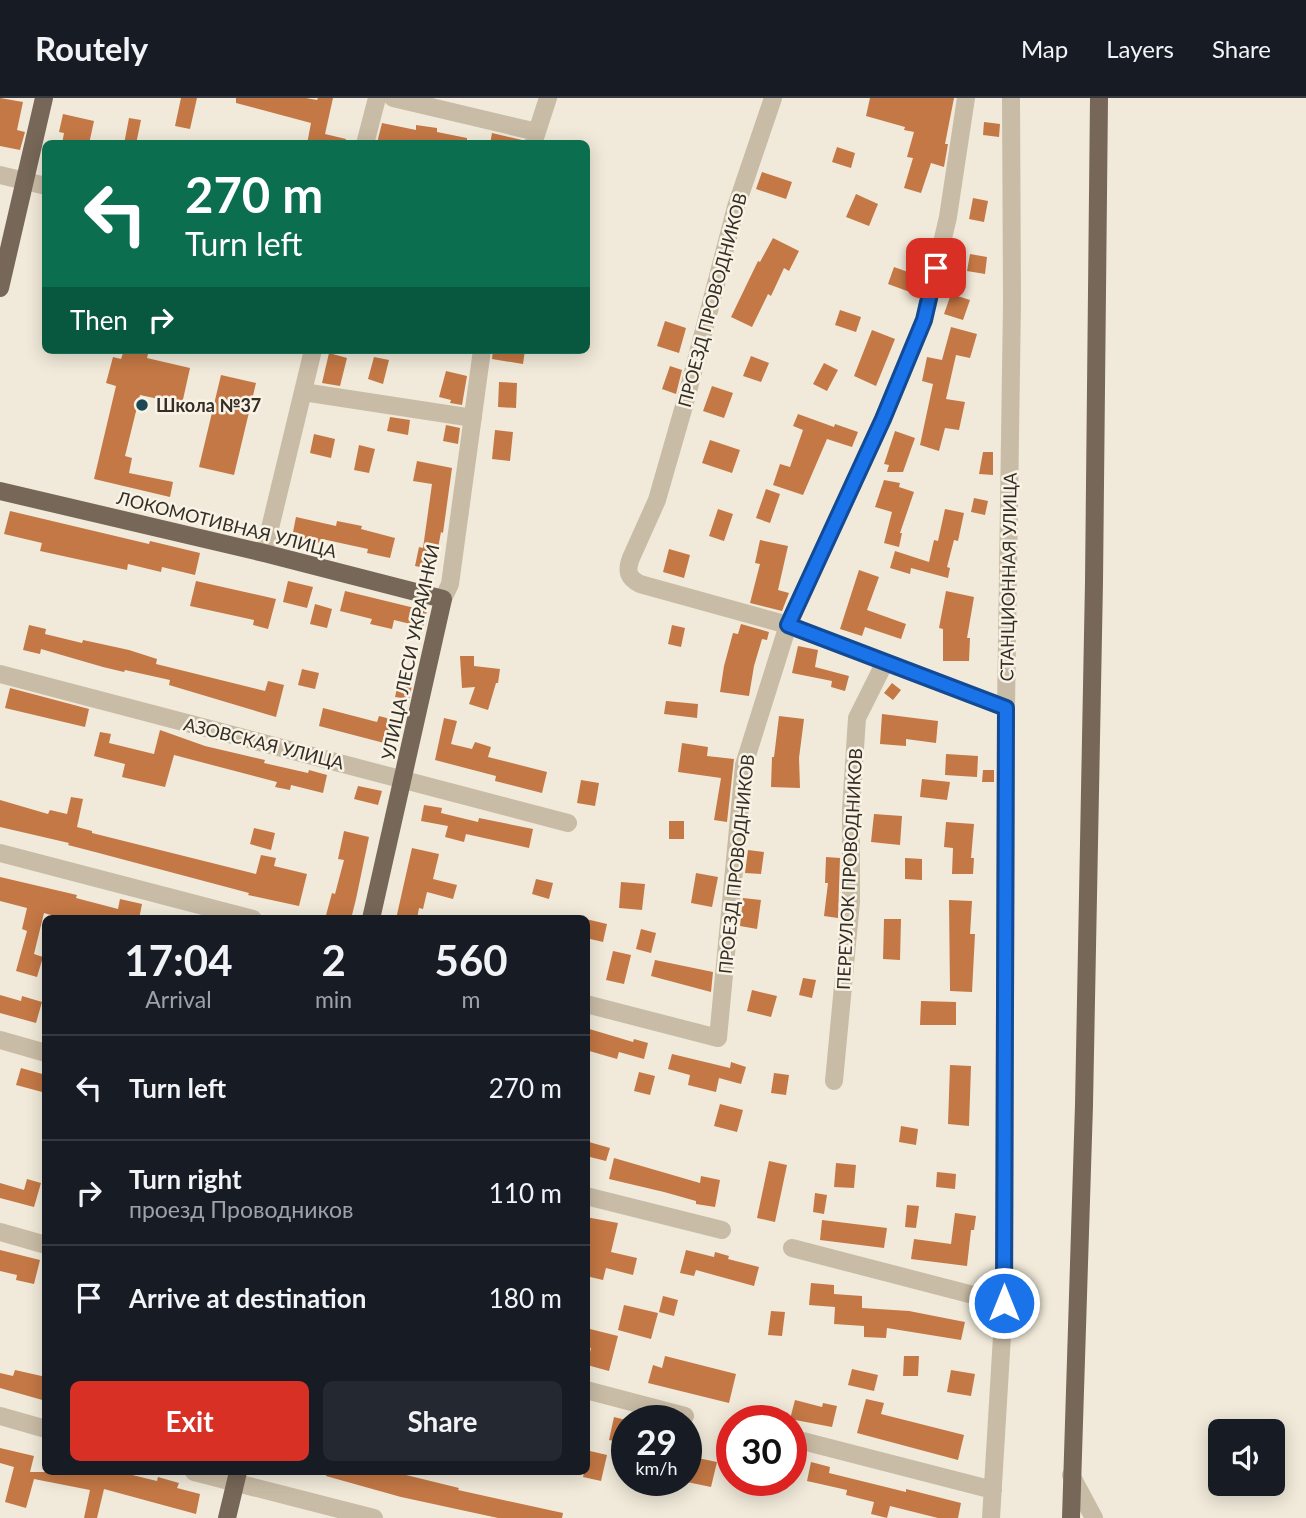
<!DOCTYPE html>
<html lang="en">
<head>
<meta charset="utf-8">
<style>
	:root { --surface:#171b24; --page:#242831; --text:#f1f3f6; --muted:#9ea1a6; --line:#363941; --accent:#d93025 }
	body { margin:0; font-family:Lato,sans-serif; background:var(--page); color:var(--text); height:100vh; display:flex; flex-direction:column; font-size:26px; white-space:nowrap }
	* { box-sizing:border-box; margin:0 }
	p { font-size:23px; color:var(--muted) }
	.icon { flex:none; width:38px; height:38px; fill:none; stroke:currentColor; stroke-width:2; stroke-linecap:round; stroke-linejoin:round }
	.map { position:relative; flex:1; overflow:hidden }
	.details { position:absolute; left:42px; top:817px; width:548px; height:560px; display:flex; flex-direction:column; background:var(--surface); border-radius:10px; box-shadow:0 4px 18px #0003 }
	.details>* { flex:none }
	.guide { position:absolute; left:42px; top:42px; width:548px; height:214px; border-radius:10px; box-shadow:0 4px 18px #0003; background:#0b6e4f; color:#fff; overflow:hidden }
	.buttons { position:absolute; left:1208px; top:1321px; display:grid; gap:14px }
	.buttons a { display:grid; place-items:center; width:77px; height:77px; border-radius:10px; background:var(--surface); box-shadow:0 4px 18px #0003; font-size:35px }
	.speed { position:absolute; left:611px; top:1307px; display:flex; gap:14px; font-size:35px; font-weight:700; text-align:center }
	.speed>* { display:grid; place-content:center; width:91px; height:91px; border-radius:50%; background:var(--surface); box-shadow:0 4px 18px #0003; line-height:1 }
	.speed small { font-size:18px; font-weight:400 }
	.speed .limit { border:10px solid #d22; background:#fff; color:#111 }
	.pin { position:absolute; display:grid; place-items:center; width:60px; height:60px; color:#fff; margin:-30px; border-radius:14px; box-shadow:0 4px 10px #0006 }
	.me { position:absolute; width:77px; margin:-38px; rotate:0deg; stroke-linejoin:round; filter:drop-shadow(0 0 5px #0008) }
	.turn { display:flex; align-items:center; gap:24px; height:147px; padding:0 28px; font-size:32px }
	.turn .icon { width:91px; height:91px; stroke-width:2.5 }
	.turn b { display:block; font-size:49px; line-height:60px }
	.then { display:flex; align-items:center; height:66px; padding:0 28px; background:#0003; gap:14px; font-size:26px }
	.eta { display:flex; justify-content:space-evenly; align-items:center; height:119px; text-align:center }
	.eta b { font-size:42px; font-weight:700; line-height:49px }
	.primary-button { display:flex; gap:14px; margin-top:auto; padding:14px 28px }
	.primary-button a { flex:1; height:80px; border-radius:10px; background:var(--accent); color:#fff; font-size:28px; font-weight:700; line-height:80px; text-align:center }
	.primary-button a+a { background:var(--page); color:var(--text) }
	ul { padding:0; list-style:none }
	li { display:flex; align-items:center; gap:21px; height:105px; padding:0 28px; border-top:2px solid var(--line) }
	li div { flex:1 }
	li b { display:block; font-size:26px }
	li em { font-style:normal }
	header { display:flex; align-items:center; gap:42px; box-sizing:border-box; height:98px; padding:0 35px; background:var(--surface); border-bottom:2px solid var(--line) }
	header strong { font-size:33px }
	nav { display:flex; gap:38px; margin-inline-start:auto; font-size:24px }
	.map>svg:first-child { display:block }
	.building { fill:#c47845 }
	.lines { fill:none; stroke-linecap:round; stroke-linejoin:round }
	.minor { stroke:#c9bca6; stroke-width:18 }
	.major { stroke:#776758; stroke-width:18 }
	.route-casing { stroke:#114b97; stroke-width:18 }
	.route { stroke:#1a73e8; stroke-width:12 }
	.poi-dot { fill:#1d4956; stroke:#f9f3e6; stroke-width:2.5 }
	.labels { text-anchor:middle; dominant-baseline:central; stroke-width:5; stroke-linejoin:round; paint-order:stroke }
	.street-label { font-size:18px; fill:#352e27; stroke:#f9f3e6 }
	.poi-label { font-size:18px; font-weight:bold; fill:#352e27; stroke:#f9f3e6; text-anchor:start }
</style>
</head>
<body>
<header>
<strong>Routely</strong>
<nav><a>Map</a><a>Layers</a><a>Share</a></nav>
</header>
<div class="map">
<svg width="1306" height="1420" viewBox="0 0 1306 1420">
	<rect width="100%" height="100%" fill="#f1eada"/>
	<path class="building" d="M0,0l23,4 -6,28 8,2 -5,18 -20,-4z
		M181,0h16l-7,31 -15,-3z
		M236,0h70l11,2 1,-2h15l-8,36 21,5 -1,5h-38l4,-21 -75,-20z
		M870,0h84l-9,46h3l-4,23 -13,-4 -10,30 -17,-5 9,-30 -6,-1 7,-25 -10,-2 1,-3 -39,-11z
		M63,16l31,7 -5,23h-27l2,-11 -5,-1z
		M129,20l12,2 -5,24h-12z
		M984,24l16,2 -1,13 -16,-2z
		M382,25l34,7v-5l21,3v4l30,6v6l-90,-1z
		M492,35l30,7v4h-32z
		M837,49l18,6 -4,15 -19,-6z
		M762,74l30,10 -6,17 -30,-10z
		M856,96l22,10 -9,22 -23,-9z
		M973,100l15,3 -4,21 -15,-3z
		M773,140l26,13 -10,20 -5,-3 -13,28 -3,-2 -16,33 -21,-10 27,-56 2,1z
		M970,156l17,3 -2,17 -18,-3z
		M894,169l28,10 -4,18 -30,-11z
		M951,196l19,6 -7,20 -19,-6z
		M840,212l21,7 -5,15 -21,-7z
		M665,223l21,7 -7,25 -22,-7z
		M951,229l26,7 -7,24 -14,-3 -10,44 19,3 -6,28 -14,-2 -6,23 -19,-6 13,-61 -11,-3 5,-24 15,3z
		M872,232l23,9 -19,47 -22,-10z
		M124,252h25l-2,8 43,10 -8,36 -42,-9 -15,61 7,2 -3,15 44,9 -3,15 -76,-18 22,-93 -10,-3 7,-26 8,2z
		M493,252h32l-2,14 -31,-5z
		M329,255l18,5 -7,28 -18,-3z
		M751,258l18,7 -8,19 -18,-6z
		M374,259l15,3 -6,24 -15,-5z
		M824,265l14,7 -11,21 -14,-7z
		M670,268l12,4 -6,24 -14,-5z
		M446,273l21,5 -5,29 -12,-2 1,-3 -12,-3z
		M221,277l35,8 -22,92 -35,-8z
		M499,284l18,1 -1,25 -18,-1z
		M712,288l21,7 -9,25 -21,-7z
		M798,316l36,13 1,-3 23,8 -6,15 -25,-8 -24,56 -30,-10 7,-21 10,3 13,-37 -10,-4z
		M390,319l20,3 -2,15 -21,-4z
		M446,327l14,3 -2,16 -15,-3z
		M495,332l18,2 -3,29 -18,-2z
		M895,333l20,7 -12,34h-16l2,-7 -5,-1z
		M314,336l21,5 -4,19 -21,-5z
		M710,342l30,10 -8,23 -30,-10z
		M359,347l16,4 -6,24 -15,-3z
		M983,354h10v23l-14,-1z
		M417,363l35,7 -9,65 -2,-1 -7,38 -19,-4 4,-19 4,1 9,-64 -19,-3z
		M884,382l16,3 -1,4 15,5 -14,41h2l-3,14 -15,-4 8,-31 -17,-5z
		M766,391l14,5 -10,29 -14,-5z
		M974,400l14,3 -3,14 -14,-3z
		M718,411l15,5 -9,27 -15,-5z
		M945,411l19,4 -6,28 -4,-1 -7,27 3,1 -2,10 -37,-10 -1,6 -20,-6 5,-17 34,11 5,-22 4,1z
		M10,413l139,33 1,-3 50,12 -5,22 -33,-8 -1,5 -33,-8 -1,6 -87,-19 2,-8 -38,-9z
		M296,419l40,9 1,-5 25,5 -1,3 34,9 -5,20 -23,-5 1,-4 -46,-10 -1,4 -29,-6z
		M760,442l28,6 -10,44 11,3 -7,18 -32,-8 10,-39 -5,-1z
		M669,451l21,6 -6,23 -21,-6z
		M859,472l20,7 -12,33 39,14 -5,15 -36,-12 -3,9 -22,-7z
		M196,483l80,18 -8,30 -15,-4 1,-5 -64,-14z
		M288,483l25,6 -6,21 -24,-6z
		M345,493l82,20 -4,16 -29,-7 -2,9 -22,-5 2,-5 -32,-8z
		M946,493l28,6 -7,41h3l-1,23h-26v-32l-4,-1z
		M315,506l17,5 -5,19 -17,-4z
		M741,526l28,8 -2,8 -5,-1 -8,27 -5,30 -29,-4 4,-26 9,-33 5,1z
		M29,527l17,4 -1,5 37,9 1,-3 46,10 28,9 -1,5 109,27 3,-10 16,4 -8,32 -107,-32 1,-5 -45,-10 -1,2 -21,-5 -62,-18 -1,5 -17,-4z
		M672,527l13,3 -4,19 -13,-3z
		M798,548l20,4 -3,17 34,9 -4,15 -14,-4 1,-6 -40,-8z
		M460,558h14v10l26,3 -2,14h-2l-8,27 -19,-6 6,-17 -13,1z
		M302,571l17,4 -4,16 -17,-4z
		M399,581l14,2 -4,18 -14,-2z
		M892,585l9,7 -8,10 -9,-7z
		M10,590l79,21 -4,18 -80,-19z
		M666,603l32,3 -1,14 -33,-4z
		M323,610l54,14 2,-6 15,4 -6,24 -69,-18z
		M882,616l56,7 -2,22 -30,-4v7l-26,-2z
		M779,618l25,3 -5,39 1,30 -29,-1 1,-30h2z
		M444,620l13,3 -6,23 21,5 3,-7 16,5 -3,10 59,15 -5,21 -47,-12 1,-5 -61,-16z
		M160,632l45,16 60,14 -1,3 44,10 1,-3 18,5 -4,18 -32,-8 -1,5 -15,-3 2,-5 -103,-27 -9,32 -43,-10 3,-13 -31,-8 6,-24 11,2 -2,9 45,11z
		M682,645l26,4 -1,9 27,3 -7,63 -13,-2 7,-42 -43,-6z
		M946,656l32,2 -1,21 -32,-2z
		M983,672h11v12h-12z
		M922,681l28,3 -3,18 -27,-3z
		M581,682l18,3 -4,23 -18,-3z
		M358,688l24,5 -4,14 -24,-6z
		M71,699l12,2 -6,28 15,4v2l164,41 5,-19 15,3 -2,8 33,8 -8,32 -51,-11 1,-2 -154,-41 -27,-7 1,-2 -69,-16v-27l48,14 2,-4 17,4z
		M424,707l18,3 -1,5 37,9 1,-4 54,11 -4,19 -63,-14 -2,8 -19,-5 3,-11 -27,-5z
		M874,716l28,2 -2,29 -29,-3z
		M669,723h15v18h-15z
		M946,724l28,2 -3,34h3l-1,16h-21l1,-26 -9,-1z
		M254,730l21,5 -4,17 -21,-6z
		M344,733l25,6 -13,62 -5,20h-26l7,-26 3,1 9,-34 -6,-1z
		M412,750l27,6 -6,25 24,6 -4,14 -26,-7 -4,17 -4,-1 -2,11h-21z
		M748,752l16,2 -3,22 -16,-1z
		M826,759l14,1 -2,60 -14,-2 4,-33h-3z
		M905,760l17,1v21l-17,-1z
		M696,775l22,4 -6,30 -21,-4z
		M0,779l77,18 -1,3 42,11 2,-10 22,5 -3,15h-74l-21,-6 -10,41 9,3 -6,20 -21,-6 11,-40 -5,-2 5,-21 -27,-7z
		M536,781l17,4 -4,16 -17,-5z
		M621,784l24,2 -3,26 -23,-2z
		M743,800l18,2 -4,29 -17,-3z
		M949,802l23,1 -2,33h5l-3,58 -22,-1z
		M586,821l21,5 -4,18 -17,-4z
		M884,821h17l-1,41 -17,-1z
		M641,831l15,4 -5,20 -15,-4z
		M613,853l18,4 -7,29 -18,-4z
		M655,862l58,12 -2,20 -60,-16z
		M803,880l13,2 -4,18 -13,-3z
		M752,892l25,6 -6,21 -24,-6z
		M0,897l21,6 1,-5 20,6 -6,21 -36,-10z
		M921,903l35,1v23h-36z
		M586,930l47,14 1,-3 14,4 -4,16 -25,-7 -2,7 -31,-9z
		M672,956l58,14 1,-6 15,5 -5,17 -22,-6 -3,14 -28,-7 2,-10 -22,-6z
		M950,967l21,1 -2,60 -21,-2z
		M21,970l25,7v18l-30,-8z
		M639,974l16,4 -5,19 -16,-4z
		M774,975l15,2 -3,20 -15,-2z
		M720,1006l23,6 -6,22 -23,-6z
		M901,1028l17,3 -2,16 -17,-3z
		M589,1044l21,6 -4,13 -20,-5z
		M614,1060l86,25 1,-7 19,4 -5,27 -19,-3v-3l-32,-9 -55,-13z
		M769,1063l18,4 -12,57 -18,-4z
		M836,1065l20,2 -2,23 -20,-1z
		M937,1074l19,2 -1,15 -19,-2z
		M27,1081l14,4 -7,24 -34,-9v-15l24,7z
		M815,1095l12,2 -3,19 -11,-2z
		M907,1107l12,1 -3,22 -11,-1z
		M955,1115l21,3 -2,14h-3l-4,36 -56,-7 3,-20 37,5z
		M586,1119l32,6 -7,29 26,6 -4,17 -27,-7 -3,12 -17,-4z
		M822,1122l65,8 -3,20 -64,-8z
		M0,1152l40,10 -6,24 -18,-4 1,-5 -17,-4z
		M686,1152l28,7 1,-5 14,4 -1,3 31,8 -5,19 -58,-16 -2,6 -14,-3z
		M811,1185l23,2v9l28,2v12l47,3 56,11 -4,18 -74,-12 -1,10 -22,-1v-11l-30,-2 1,-17 -26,-2z
		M663,1198l15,4 -4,16 -15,-4z
		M624,1207l34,8 -7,26 -33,-9z
		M771,1213l14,1 -3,24 -14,-1z
		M586,1230l32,8 -9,35 -22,-6 4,-17 -5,-1z
		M665,1258l71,18 -7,29 -81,-20 5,-18 9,3z
		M904,1258h15l-1,20h-15z
		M852,1271l26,6 -4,16 -26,-6z
		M15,1272l31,7v24l-46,-13v-15l13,3z
		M951,1272l24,4 -4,22 -24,-4z
		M866,1301l18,4 -3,11 83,21 -6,25 -101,-27z
		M795,1302l27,7 1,-4 14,3 -5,21 -42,-8z
		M614,1319l12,3v24l-17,-4z
		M0,1350l34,8 -4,16h74l9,2 1,-2h6l37,9 1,-4 21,6 -2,5 23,6 -4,20 -92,-25 -7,29h-13l6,-28 -56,-11 -8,29 -21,-6 9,-35 -14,-4z
		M590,1353l17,4 -6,26 -18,-4z
		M693,1359l24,5 -6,25 -24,-5z
		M811,1364l19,5 -1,6 77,19v-3l55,14 -3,15h-20l-48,-12 -3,12 -16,-4 3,-12 -28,-7 1,-5 -40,-9z
		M327,1374h76l-1,2 57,14 -1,2 105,23 -1,5h-64l-97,-21 -75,-21z"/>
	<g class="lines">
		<path class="minor" d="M393,0l144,34
			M773,0l-37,109 -50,192 -29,101 -26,58c-5,13 -3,20 9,26l148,41 218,83
			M365,46l12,-46
			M533,46l15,-46
			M0,77l46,11
			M303,294l170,26
			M264,455l49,-203
			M443,501l7,-15 32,-234
			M0,576l568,149
			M0,755l253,66
			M586,906l132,34 26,-273 44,-140 95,-206 41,-99 24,-103 18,-119
			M0,942l46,13
			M834,983l17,-179v-92l6,-92 28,-56
			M586,1098l136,34
			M0,1134l46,13
			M792,1150l212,55
			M586,1292l99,26
			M0,1318l46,13
			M791,1340l202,52
			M194,1374l180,46
			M1071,1377l23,43
			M991,1420l13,-215 2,-595 6,-406 -1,-204"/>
		<path class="major" d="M0,190l44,-190
			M0,393l264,62 179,46 -72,320
			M227,1420l11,-46
			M1071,1420l13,-413 10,-523 5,-484"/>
	</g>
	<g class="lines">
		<g class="route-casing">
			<path id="route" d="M936,170l-12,52 -41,99 -95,206 218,83 -2,595"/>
		</g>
		<use href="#route" class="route"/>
	</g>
	<circle class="poi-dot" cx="142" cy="307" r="7"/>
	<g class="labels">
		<g class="street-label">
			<text transform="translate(712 202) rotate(-75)">ПРОЕЗД ПРОВОДНИКОВ</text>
			<text transform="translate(227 426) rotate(14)">ЛОКОМОТИВНАЯ УЛИЦА</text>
			<text transform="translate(1008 479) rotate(-89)">СТАНЦИОННАЯ УЛИЦА</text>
			<text transform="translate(410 554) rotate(-78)">УЛИЦА ЛЕСИ УКРАИНКИ</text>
			<text transform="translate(264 645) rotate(14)">АЗОВСКАЯ УЛИЦА</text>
			<text transform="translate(736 766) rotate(-84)">ПРОЕЗД ПРОВОДНИКОВ</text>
			<text transform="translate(849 771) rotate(-87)">ПЕРЕУЛОК ПРОВОДНИКОВ</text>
		</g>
		<g class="poi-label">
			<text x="156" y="307">Школа №37</text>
		</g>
	</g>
</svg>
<div class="buttons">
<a><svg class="icon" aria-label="sound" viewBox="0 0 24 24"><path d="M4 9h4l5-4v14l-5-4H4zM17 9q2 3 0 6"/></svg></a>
</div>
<div class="speed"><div>29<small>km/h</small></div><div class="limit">30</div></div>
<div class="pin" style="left:936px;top:170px;background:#d93025"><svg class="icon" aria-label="arrive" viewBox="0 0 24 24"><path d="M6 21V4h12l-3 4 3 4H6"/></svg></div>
<svg class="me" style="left:1004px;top:1205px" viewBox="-20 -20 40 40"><circle r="17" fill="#1a73e8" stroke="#fff" stroke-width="3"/><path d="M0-11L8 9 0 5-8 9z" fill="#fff"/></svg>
<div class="guide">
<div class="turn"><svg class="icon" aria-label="left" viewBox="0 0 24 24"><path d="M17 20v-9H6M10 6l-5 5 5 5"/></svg><div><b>270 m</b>Turn left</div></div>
<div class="then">Then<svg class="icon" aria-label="right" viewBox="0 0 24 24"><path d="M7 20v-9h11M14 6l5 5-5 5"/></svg></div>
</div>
<section class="details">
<div class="eta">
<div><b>17:04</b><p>Arrival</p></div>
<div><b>2</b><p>min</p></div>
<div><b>560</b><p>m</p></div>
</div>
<ul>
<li><svg class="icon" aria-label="left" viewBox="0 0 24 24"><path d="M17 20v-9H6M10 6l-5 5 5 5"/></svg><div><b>Turn left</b></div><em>270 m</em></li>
<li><svg class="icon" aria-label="right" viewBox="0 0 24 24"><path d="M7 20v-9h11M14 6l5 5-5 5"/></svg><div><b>Turn right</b><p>проезд Проводников</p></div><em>110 m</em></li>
<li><svg class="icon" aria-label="arrive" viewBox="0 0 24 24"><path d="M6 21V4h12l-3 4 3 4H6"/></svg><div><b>Arrive at destination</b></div><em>180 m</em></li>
</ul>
<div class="primary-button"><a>Exit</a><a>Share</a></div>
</section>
</div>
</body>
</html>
